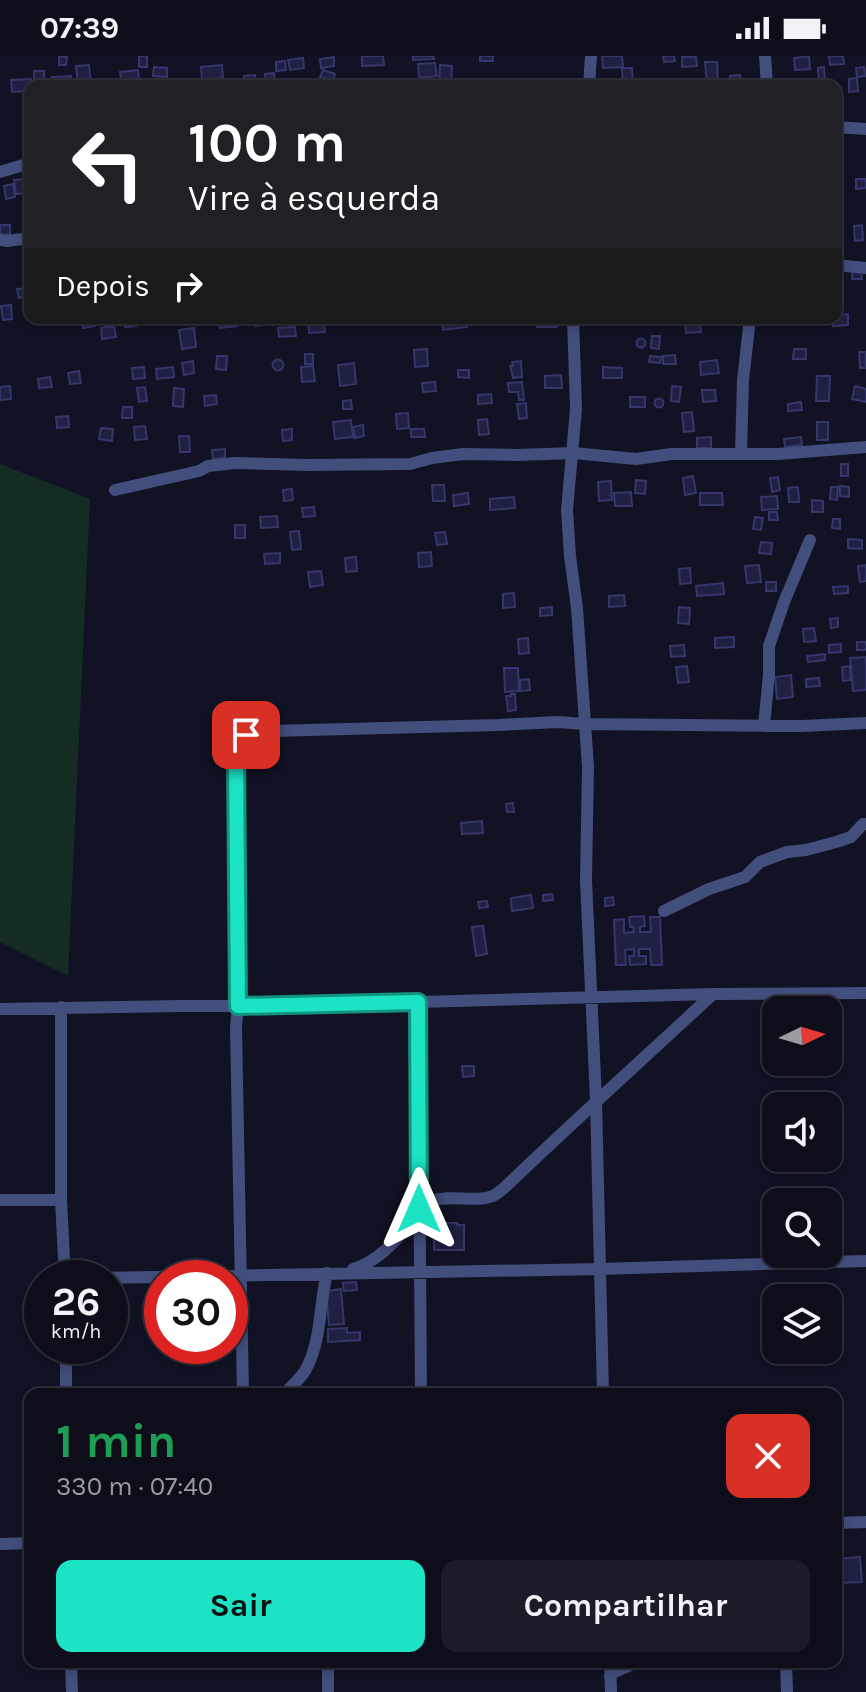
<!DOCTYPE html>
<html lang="pt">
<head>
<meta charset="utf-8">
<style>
	:root { --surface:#0d0e1a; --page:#1b1c27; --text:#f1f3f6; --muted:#9a9ca2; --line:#2d2e39; --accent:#1be3c4 }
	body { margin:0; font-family:Karla,sans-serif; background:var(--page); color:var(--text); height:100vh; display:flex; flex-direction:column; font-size:30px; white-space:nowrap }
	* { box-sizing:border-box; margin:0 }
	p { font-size:26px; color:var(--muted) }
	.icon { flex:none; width:44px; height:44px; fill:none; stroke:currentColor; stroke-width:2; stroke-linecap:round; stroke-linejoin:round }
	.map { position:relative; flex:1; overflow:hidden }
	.details { position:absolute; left:24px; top:1332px; width:818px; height:280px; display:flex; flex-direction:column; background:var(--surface); border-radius:16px; box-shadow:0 4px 12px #0003,0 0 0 2px var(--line) }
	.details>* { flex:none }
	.top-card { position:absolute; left:24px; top:24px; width:818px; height:244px; border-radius:16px; box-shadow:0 4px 12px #0003,0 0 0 2px var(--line); background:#202124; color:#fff; overflow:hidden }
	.needle { width:52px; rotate:85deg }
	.buttons { position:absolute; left:762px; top:940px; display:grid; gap:16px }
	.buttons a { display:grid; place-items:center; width:80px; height:80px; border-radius:16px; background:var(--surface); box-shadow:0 4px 12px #0003,0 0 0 2px var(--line); font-size:40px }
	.speed { position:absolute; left:24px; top:1204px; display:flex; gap:16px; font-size:40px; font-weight:700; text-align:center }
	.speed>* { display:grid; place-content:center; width:104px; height:104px; border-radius:50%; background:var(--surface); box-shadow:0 4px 12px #0003,0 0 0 2px var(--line); line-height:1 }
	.speed small { font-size:20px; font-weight:400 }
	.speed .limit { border:12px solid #d22; background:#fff; color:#111 }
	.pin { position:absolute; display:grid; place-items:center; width:68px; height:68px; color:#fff; margin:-34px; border-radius:16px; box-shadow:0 4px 12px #0006 }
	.me { position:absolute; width:88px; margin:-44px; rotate:0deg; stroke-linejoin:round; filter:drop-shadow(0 0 6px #0008) }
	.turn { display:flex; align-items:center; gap:28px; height:168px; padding:0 32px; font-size:36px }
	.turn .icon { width:104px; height:104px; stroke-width:2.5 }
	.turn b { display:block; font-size:56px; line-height:68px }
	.then { display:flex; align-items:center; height:76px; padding:0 32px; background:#0003; gap:16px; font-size:30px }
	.round { display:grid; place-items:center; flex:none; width:84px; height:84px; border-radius:16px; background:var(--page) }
	.headline { display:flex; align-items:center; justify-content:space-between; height:136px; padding:0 32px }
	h1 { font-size:48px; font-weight:700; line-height:60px; color:#1e9e55 }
	.button { display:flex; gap:16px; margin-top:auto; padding:16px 32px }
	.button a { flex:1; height:92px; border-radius:16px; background:var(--accent); color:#111; font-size:32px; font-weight:700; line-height:92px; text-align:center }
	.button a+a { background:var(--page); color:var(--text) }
	.status { display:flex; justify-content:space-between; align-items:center; height:56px; padding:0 40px; background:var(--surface); direction:ltr }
	.status svg { height:22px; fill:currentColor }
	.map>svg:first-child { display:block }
	.green { fill:#152c25 }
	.building { fill:#1f2142; stroke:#34376b; stroke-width:2 }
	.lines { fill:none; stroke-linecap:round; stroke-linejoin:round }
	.street { stroke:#424e7c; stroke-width:12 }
	.route-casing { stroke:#12947f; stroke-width:20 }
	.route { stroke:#1be3c4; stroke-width:14 }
</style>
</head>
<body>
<div class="status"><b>07:39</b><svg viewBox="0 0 49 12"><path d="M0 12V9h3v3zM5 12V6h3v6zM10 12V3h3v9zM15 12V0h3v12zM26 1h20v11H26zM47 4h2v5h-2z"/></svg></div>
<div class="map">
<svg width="866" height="1636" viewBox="0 0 866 1636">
	<rect width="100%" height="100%" fill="#111223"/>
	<path class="green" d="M0,408l90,35 -22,477 -68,-34z"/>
	<path class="building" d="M139,0h8v11h-8z
		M362,0h21l1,9 -22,1z
		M413,0h20l1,3 -21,1z
		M480,0h13v5h-13z
		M602,0h20l1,11 -20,1z
		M663,0h11l1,5 -11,1z
		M809,0l1,13 -15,1 -1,-12z
		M829,0h14l1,8 -14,1z
		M59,1h8l-1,8h-7z
		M334,1v9l-13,2 -1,-9z
		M682,1h14l1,9 -15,1z
		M303,2l1,10 -14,2 -2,-10z
		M285,5l1,9 -10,1v-9z
		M705,6h12l1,21 -11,1z
		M435,7l2,13 -18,2 -1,-14z
		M89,9l2,19 -13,2 -2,-20z
		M222,9l1,13 -21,2 -1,-13z
		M440,9l12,1 -1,20 -12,-1z
		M154,11l13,1v9l-14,-1z
		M824,11l1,15h-6l-1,-14z
		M864,11l1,9 -8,1 -1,-9z
		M622,12h10l1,18h-10z
		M138,14l1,10 -18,1 -1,-9z
		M323,14l12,4 -2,7 -13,-4z
		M34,15h10v8h-10z
		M274,17l1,13h-9l-1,-12z
		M255,19l1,9 -11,1 -1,-9z
		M740,19l1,9 -11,1v-9z
		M71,20v10h-19v-9z
		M857,22l1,13 -9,1v-13z
		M31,23l-1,12 -18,1 -1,-12z
		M177,25l1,5h-20l-1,-4z
		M25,123l2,14 -11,1 -2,-14z
		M856,123h10v9l-10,1z
		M13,128l2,13 -9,2 -2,-13z
		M0,169h10v9l-10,1z
		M862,169l1,15 -8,1 -1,-15z
		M852,216h9l1,7h-10z
		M28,232l1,8 -10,2 -2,-9z
		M11,249l1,14 -9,1 -2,-14z
		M848,258v11l-15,1v-8h3v-3z
		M82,262h12l1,8 -12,2z
		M124,262h11l1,8 -11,1z
		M219,262h17l1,8 -17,2z
		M254,262h17v6l-16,2z
		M283,262h20l1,5 -20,2z
		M442,262h24l1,9 -24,3z
		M537,262h20v9h-20z
		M630,262h13l-1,6 -13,-2z
		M324,264l1,12 -16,1 -1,-12z
		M700,266l1,10 -15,1 -1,-10z
		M114,270l2,11 -14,2 -1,-11z
		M295,271l1,9 -17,1 -1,-9z
		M194,272l2,19 -14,2 -3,-19z
		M652,280h8l-1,13 -8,-1z
		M636.5 287a4.5 4.5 0 1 1 9 0a4.5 4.5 0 1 1-9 0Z
		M427,293l1,17 -13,1 -1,-17z
		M794,293h12v10h-13z
		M859,296h7v16h-6z
		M305,298h8v10h-8z
		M675,299l1,9h-13v-8z
		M217,300h10l-1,14 -10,-1z
		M650,300l11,1 -1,6 -11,-1z
		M272.5 309a5.5 5.5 0 1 1 11 0a5.5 5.5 0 1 1-11 0Z
		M717,304l2,13 -18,2 -1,-13z
		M193,305l1,12 -10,2 -2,-12z
		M521,305l1,16 -9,1 -3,-12h3l-1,-4z
		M354,307l2,21 -16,2 -2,-21z
		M313,310l2,15 -13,1 -1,-15z
		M144,311l1,11 -12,1 -1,-11z
		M173,311l1,10 -17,2 -1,-10z
		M603,311l19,1v10h-19z
		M458,314h11v8l-11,-1z
		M79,315l2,12 -11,1 -2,-11z
		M561,319l1,13h-17v-12z
		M817,320h13l-1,25h-13z
		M50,321l2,10 -13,1 -1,-9z
		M435,326l1,9 -13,1 -1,-9z
		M522,326l2,18h-5l-1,-8h-9l-1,-9z
		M10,330l1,13 -11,1v-13z
		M672,330l9,1 -2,15 -8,-1z
		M855,330l11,3v13l-14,-3z
		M145,331l2,14 -8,1 -2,-14z
		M174,332l10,1 -1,18 -10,-1z
		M702,334h13l1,11 -13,1z
		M491,338l1,9 -14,1v-9z
		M216,339l1,9 -12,2 -1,-10z
		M630,341h15v10h-15z
		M654.5 347a4.5 4.5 0 1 1 9 0a4.5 4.5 0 1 1-9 0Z
		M351,344l1,9h-9v-8z
		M801,346l1,8 -14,1v-7z
		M526,347l1,15 -8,1 -2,-15z
		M123,351h9v11h-10z
		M692,356l2,19 -10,1 -2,-19z
		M408,357l1,15 -12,1 -1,-15z
		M68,360l1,11 -12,1 -1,-11z
		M487,363l2,15 -10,1 -1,-15z
		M351,364l2,17 -18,2 -2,-17z
		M817,366h11v18h-11z
		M363,369l1,11 -9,2 -2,-11z
		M145,370l2,13 -12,1 -1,-13z
		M101,372l12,1 -1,12 -13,-2z
		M292,373v11l-9,1 -1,-11z
		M411,373h13l1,8h-14z
		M179,380h10l1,16h-10z
		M711,381v11h-14v-10z
		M801,381l1,8 -17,2 -1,-8z
		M225,393v9l-12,1 -1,-9z
		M841,408h7v12h-7z
		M693,420l3,17 -11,2 -2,-17z
		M778,421l2,13 -8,2 -2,-14z
		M636,424l10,1 -1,13 -10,-1z
		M611,425l1,19 -13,1 -1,-19z
		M432,429h12l1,16h-12z
		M840,430l9,1v10l-9,-1z
		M798,431l1,15h-10l-1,-14z
		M831,431h7l-1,13 -7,-1z
		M292,433l1,11 -9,1 -1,-11z
		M631,436l1,14h-17l-1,-13z
		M468,437l1,11 -15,2 -1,-11z
		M700,437h22l1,12h-23z
		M777,440l1,13 -16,1 -1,-13z
		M514,441l1,11 -25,2v-11z
		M812,444l11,1v11h-11z
		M314,451l1,9 -12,1 -1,-9z
		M769,456h8l1,8h-9z
		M277,460l1,11 -17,1 -1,-11z
		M755,461l8,1 -2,12 -8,-1z
		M833,463h7v10l-8,-1z
		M235,469h10v13h-10z
		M299,475l2,18 -9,1 -2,-18z
		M445,476l2,12 -10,1 -2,-12z
		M848,483l14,1v9l-14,-1z
		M761,486l11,1 -1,11 -12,-1z
		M431,496l1,14 -13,1 -1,-14z
		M280,497v10l-15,1 -1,-10z
		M356,501l1,14 -11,1 -1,-14z
		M759,509l2,17 -14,1 -2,-17z
		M866,509v16l-6,1 -2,-16z
		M690,512l1,15 -11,1 -1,-15z
		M321,515l2,14 -13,2 -2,-15z
		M766,526h10v9h-10z
		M723,527l1,11 -27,2 -1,-10z
		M848,530v7l-14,1 -1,-7z
		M514,537l1,14 -12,1v-14z
		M624,539l1,11 -16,1v-11z
		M552,551v8l-12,1v-8z
		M679,551l11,1 -1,16 -11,-1z
		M838,562v9l-7,1 -1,-9z
		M814,572l2,13 -12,1 -1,-13z
		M734,581v10l-19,1v-10z
		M528,582l1,15 -10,1 -1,-15z
		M857,586h9v8h-9z
		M841,588v8l-12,1v-8z
		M684,589l1,11 -14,1 -1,-11z
		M825,598v6l-17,2 -1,-6z
		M866,601v33l-13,1 -3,-33z
		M687,610l2,16 -11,1 -2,-16z
		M850,610l1,14 -8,1 -1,-14z
		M504,612h14l1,23 -14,1z
		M791,619l2,22 -16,2 -2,-22z
		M819,622l1,8 -14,1v-8z
		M529,623l1,11 -10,1v-11z
		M511,638h4l1,16 -8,1 -2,-15h5z
		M513,747l1,9h-7l-1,-8z
		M482,765l1,12 -21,1 -1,-11z
		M552,838l1,6 -10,1v-6z
		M531,839l2,13 -21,3 -1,-13z
		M613,841l1,8 -9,1v-8z
		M487,845l1,6 -9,1 -1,-6z
		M644,860l1,10 -5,1v5h11l-1,-15h10l2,48h-11l-1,-16h-11v7h7v8l-16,1 -1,-9h5v-7l-9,1 1,15h-10l-2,-45 10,-1v14l10,-1 -1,-5h-3l-1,-10z
		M483,870l4,28 -11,2 -4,-29z
		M462,1010h12v10l-11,1z
		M441,1167h16v2h7v25h-30v-11h7z
		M356,1226l1,8 -13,1 -1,-8z
		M341,1233l3,35 -15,1 -3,-34z
		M347,1272v5l13,-1v8l-32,2v-13z
		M860,1501l2,25 -25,1 -1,-24z"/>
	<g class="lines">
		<path class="street" d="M765,0l2,30
			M589,30l2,-30
			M836,71l30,2
			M0,116l30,-9
			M0,184l7,1 23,-3
			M836,209l30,3
			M573,262l3,91 -9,101 3,46 7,52 11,159 -2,113 10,220 7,294
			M741,398l2,-74 7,-62
			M115,434l84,-19 9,-5 27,-3 72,2 103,-1 22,-6 31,-4 55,1 55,-2 63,6 35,-5h107l88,-7
			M764,670l5,-52v-28l15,-44 26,-62
			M664,855l45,-22 36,-12 15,-15 27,-10 19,-2 30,-8 15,-5 12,-13h3
			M418,946l3,392
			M61,951v193l4,78
			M0,953l418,-7 295,-8 153,-1
			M0,1144h61
			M353,1213c24,-7 42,-27 57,-46 7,-8 11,-18 21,-22 20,-7 44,2 62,-5 4,-2 7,-5 10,-7 69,-66 140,-130 210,-195
			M97,1222l502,-9 267,-8
			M66,1290v48
			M243,1338l-7,-367 2,-21 -2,-254 4,-13 14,-7 17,-1 227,-6 60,-3 26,2 218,2 64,-3
			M284,1338c7,-7 16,-15 21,-23 17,-30 14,-66 22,-98
			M836,1467l30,-1
			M0,1488l30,-1
			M71,1606l1,30
			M610,1606l1,30
			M786,1606l1,30
			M610,1620c7,-8 18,-7 24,-14
			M328,1636v-30"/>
	</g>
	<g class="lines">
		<g class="route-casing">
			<path id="route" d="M246,679l-6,4 -4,13 2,254 180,-4 1,207"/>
		</g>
		<use href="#route" class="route"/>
	</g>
</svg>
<div class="buttons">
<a><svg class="needle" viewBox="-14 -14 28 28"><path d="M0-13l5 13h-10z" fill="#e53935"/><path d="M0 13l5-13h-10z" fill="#9a9ca2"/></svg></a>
<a><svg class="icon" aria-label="sound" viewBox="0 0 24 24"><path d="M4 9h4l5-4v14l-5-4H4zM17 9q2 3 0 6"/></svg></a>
<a><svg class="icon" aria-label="search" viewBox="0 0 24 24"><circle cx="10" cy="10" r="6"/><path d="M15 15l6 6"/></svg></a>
<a><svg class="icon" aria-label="layers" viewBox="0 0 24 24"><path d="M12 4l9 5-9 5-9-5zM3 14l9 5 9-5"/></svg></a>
</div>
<div class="speed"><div>26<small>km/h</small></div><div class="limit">30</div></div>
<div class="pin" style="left:246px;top:679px;background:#d93025"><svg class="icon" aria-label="arrive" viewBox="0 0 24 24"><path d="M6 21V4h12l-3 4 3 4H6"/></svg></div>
<svg class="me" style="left:419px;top:1153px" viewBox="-20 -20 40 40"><path d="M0-17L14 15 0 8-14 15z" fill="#1be3c4" stroke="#fff" stroke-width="4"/></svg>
<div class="top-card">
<div class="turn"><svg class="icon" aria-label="left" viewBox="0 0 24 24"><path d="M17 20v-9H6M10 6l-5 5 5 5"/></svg><div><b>100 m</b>Vire à esquerda</div></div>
<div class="then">Depois<svg class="icon" aria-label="right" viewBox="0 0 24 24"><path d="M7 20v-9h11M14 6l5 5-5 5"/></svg></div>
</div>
<section class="details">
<div class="headline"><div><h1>1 min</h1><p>330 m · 07:40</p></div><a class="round" style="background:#d93025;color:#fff"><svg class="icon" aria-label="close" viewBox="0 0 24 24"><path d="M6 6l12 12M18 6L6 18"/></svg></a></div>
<div class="button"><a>Sair</a><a>Compartilhar</a></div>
</section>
</div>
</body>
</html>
